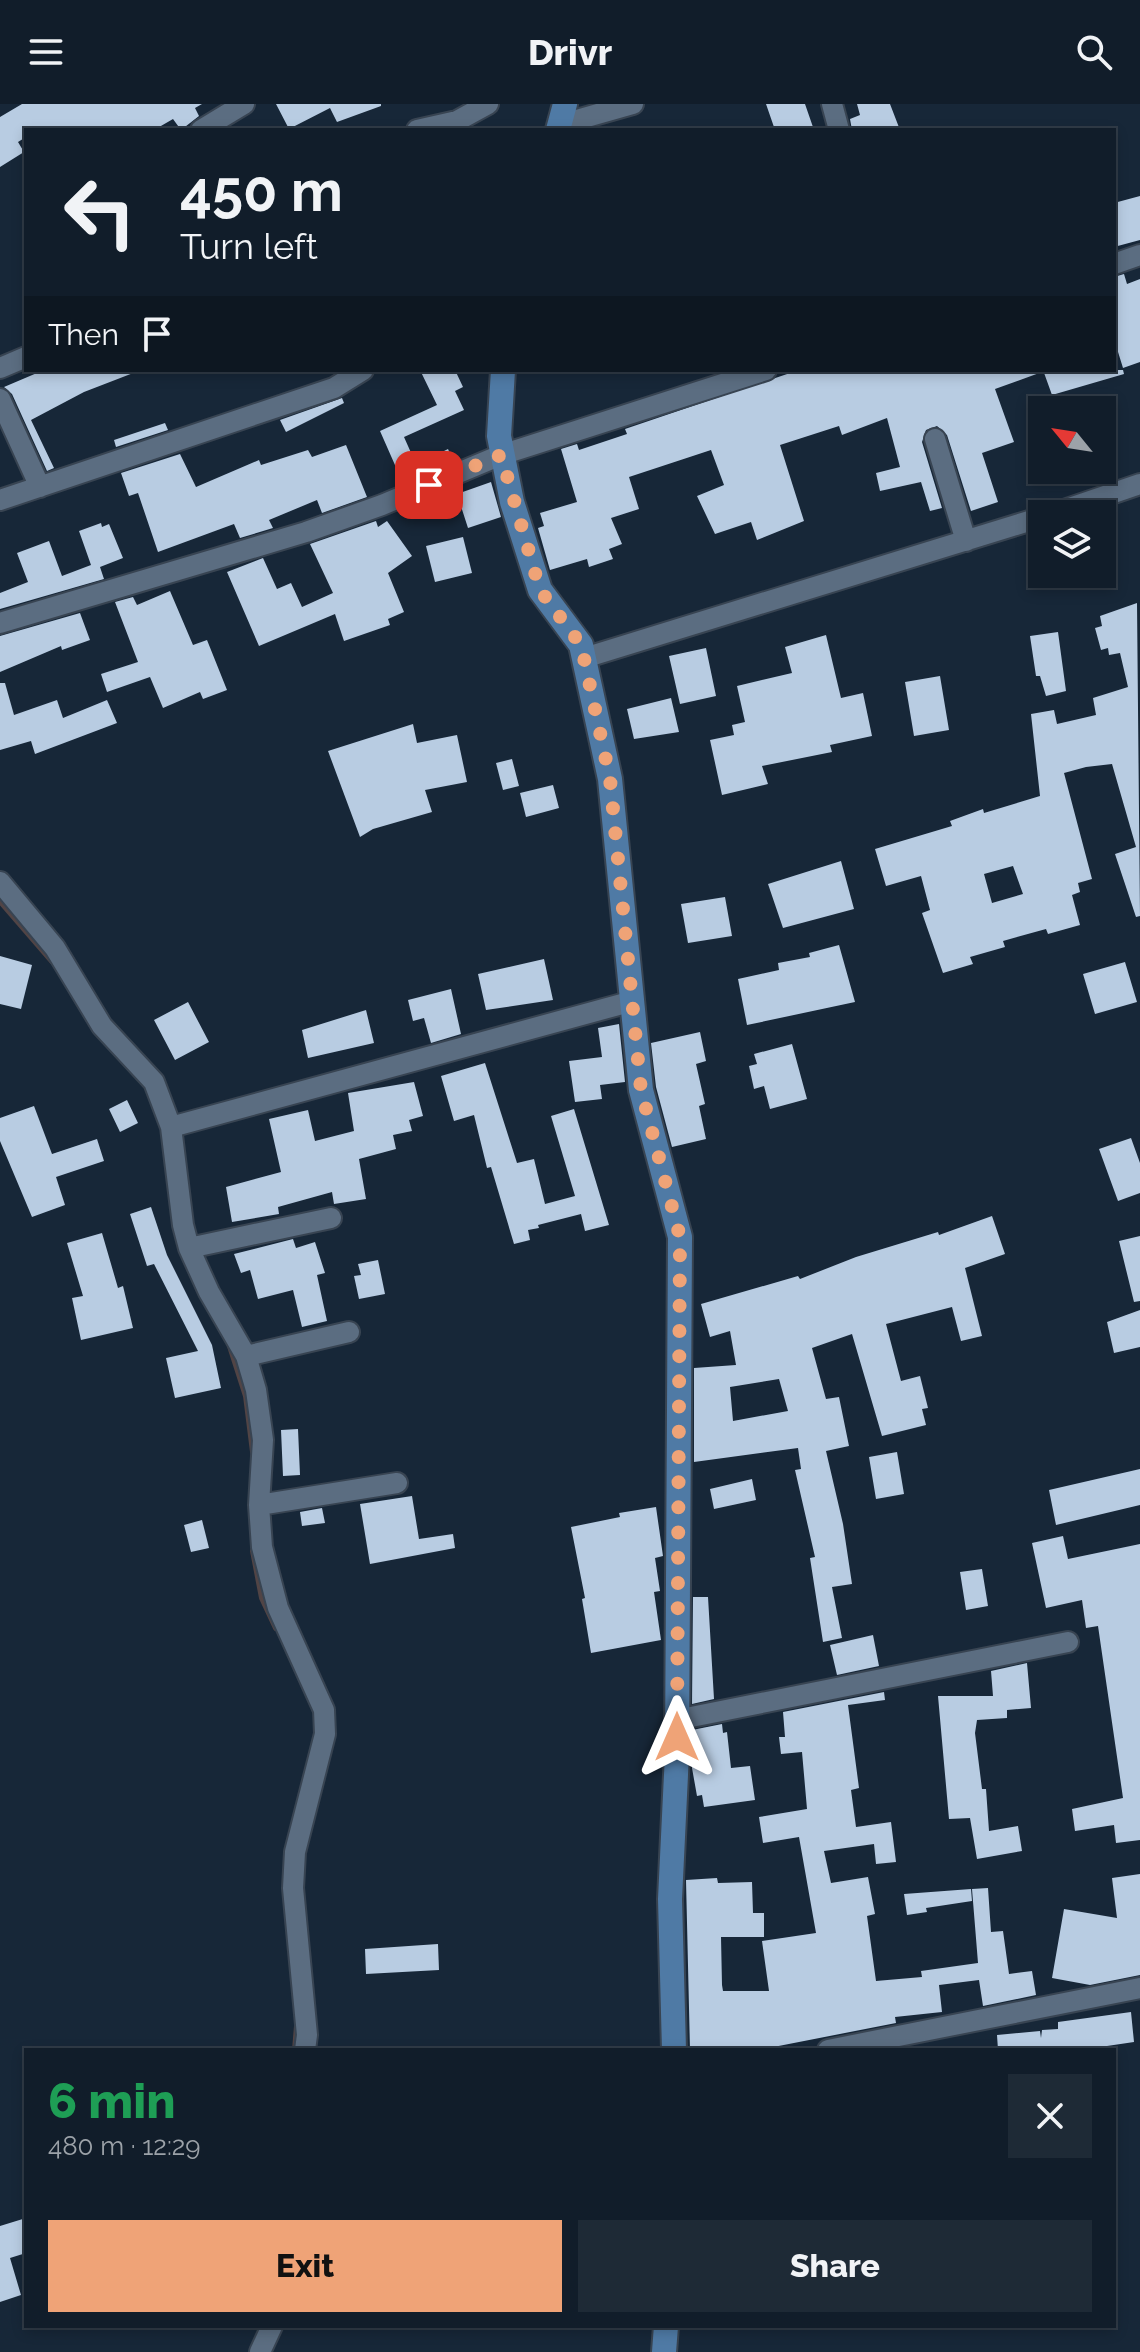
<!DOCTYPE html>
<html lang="en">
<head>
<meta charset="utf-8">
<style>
	:root { --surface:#111d2a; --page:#1e2a36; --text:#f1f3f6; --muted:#9ca2a8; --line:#303b47; --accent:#efa377 }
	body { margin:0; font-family:Raleway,sans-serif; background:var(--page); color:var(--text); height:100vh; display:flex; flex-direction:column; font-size:30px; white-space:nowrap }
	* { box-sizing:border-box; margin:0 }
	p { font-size:26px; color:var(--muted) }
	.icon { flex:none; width:44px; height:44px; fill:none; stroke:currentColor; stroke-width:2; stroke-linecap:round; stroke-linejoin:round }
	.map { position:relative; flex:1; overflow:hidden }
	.panel { position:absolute; left:24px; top:1944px; width:1092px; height:280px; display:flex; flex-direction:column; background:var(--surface); border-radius:0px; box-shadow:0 4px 12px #0003,0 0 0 2px var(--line) }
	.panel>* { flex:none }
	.top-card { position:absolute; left:24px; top:24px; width:1092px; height:244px; border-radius:0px; box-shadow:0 4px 12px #0003,0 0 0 2px var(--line); background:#111d2a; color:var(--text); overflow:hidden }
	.needle { width:52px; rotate:300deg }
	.buttons { position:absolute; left:1028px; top:292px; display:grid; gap:16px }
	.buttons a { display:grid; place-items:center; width:88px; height:88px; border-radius:0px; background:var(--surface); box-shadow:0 4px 12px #0003,0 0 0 2px var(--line); font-size:40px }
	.pin { position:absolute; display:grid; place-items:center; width:68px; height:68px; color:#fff; margin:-34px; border-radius:16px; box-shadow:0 4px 12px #0006 }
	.me { position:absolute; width:88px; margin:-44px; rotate:0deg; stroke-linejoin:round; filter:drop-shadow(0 0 6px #0008) }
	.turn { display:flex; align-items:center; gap:28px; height:168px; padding:0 24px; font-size:36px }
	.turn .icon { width:104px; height:104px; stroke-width:2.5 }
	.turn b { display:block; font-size:56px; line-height:68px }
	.then { display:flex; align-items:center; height:76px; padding:0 24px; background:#0003; gap:16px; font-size:30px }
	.round { display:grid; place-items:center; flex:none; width:84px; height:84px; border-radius:0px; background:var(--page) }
	.headline { display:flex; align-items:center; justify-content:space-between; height:136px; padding:0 24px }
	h1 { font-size:48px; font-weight:800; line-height:60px; color:#1e9e55 }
	.action { display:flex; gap:16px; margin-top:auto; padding:16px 24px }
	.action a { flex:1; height:92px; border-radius:0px; background:var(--accent); color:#111; font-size:32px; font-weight:800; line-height:92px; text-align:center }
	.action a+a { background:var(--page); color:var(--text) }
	header { display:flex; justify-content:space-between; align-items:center; height:104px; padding:0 24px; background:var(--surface); font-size:36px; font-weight:800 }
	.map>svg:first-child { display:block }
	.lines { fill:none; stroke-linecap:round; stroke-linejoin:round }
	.stream { stroke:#514445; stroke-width:6 }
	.building { fill:#b8cce2; fill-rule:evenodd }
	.street-casing { stroke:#384452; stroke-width:24 }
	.secondary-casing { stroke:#384452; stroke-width:28 }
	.street { stroke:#5b6d81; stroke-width:20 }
	.secondary { stroke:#4f7aa5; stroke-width:24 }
	.route { stroke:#efa377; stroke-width:14; stroke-dasharray:0 25.2 }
</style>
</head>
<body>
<header><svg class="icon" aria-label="menu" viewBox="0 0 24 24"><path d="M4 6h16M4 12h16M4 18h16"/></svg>Drivr<svg class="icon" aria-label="search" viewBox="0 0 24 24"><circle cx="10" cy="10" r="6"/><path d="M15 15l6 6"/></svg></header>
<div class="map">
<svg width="1140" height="2248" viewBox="0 0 1140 2248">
	<rect width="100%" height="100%" fill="#172738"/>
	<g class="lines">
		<path class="stream" d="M0,797l52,60
			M229,1239l17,53 7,56
			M253,1447l9,47 14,30
			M295,1946l2,-24"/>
	</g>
	<path class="building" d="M22,0h180l-7,4 4,8 -18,14 -8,-11 -19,11h-128v7l-8,5 6,10 -24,15v-50z
		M276,0h105v2l-44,16 -7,-14 -41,21z
		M766,0h39l9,26h-39z
		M857,0h33l10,26h-48l-2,-11 10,-4z
		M1140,92v44l-26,7v-44z
		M1124,170l3,10 13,-5v83l-17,6 -9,-29v-62z
		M44,266h97l-57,22 -53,28 23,48 -7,3 -35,-77 -8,-7z
		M420,266h35l8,17 -8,4 9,19 -60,27 16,36 -18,8 -22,-50 57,-26z
		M799,266l243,2 -47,17 19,53 -32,11 16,49 -27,9 -24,-76 -10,-9 -11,4 -4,12 20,66 -12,3 -9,-29 -41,9 -4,-18 24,-6 -13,-49 -45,17 -3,-9 -59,19 24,76 -47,19 -6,-18 -36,12 -18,-38 27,-11 -13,-35 -82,27 10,32 -28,9 11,26 -13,5 4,10 -24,8 -2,-8 -37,11 -12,-42 6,-2 -4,-13 37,-11 -16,-53 16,-5 2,6 48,-16 -2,-5z
		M1043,266h80l1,4 -72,21z
		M342,294l2,5 -58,29 -6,-12z
		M165,319l3,7 -52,17 -2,-7z
		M346,341l21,52 -45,16 -5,-13 -48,20 4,8 -33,10 -6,-14 -76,28 -20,-59 -9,3 -8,-23 59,-19 16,33 63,-27 2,5 47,-15 4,7z
		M448,345l5,12 -28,12 -5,-10z
		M491,378l10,35 -33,11 -11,-34z
		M376,417l2,6 9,-6 25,35 -24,17 16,39 -16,7 2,6 -46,16 -9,-27 -76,32 -32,-74 36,-14 14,31 14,-6 11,24 31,-14 -23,-49z
		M101,419l1,4 7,-3 14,34 -23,9 4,12 -104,30v-16l28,-11 -11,-29 32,-12 13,35 29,-11 -12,-34z
		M463,433l9,36 -37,9 -9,-36z
		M170,487l23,54 14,-5 20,50 -24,9 -3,-7 -37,16 -13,-31 -43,15 -6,-18 37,-12 -23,-60 18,-5 4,8z
		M1137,499l3,313 -4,1 -21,-63 21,-7 -24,-83 -26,3 -22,6 28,106 -14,4 2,9 -8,3 8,30 -32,9 -2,-5 -43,12 2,6 -35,10 3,7 -30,9 -21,-60 8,-3 -9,-34 -35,10 -11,-37 77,-23 -2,-5 33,-12 1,4 56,-17 -9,-82 23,-4 3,14 39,-9 -3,-17 35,-11 -8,-34 -11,2 -1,-7 -7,2 -6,-22 7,-2 -2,-10zM1013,762l10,28 -31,9 -8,-29z
		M80,509l10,27 -28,10 -1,-4 -61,26v-36z
		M1058,528l8,59 -20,5 -6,-20h-4l-6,-40z
		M826,531l15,63 22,-5 9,43 -42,9 2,7 -70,14 6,18 -46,11 -12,-55 24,-5 -2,-10 13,-3 -8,-36 55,-13 -7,-26z
		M706,544l10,48 -36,8 -11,-48z
		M940,572l9,54 -35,6 -9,-54z
		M0,579h5l9,32 43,-15 6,18 44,-18 10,23 -82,31 -4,-13 -31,9z
		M671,594l8,34 -45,7 -7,-30z
		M413,620l4,19 40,-8 10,47 -42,8 7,22 -59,17 -13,8 -32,-86z
		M512,655l7,27 -16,4 -7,-27z
		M553,681l6,23 -33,9 -6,-24z
		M841,757l13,48 -71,19 -15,-44z
		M725,793l7,39 -44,7 -7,-39z
		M839,841l16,57 -108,23 -9,-46 41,-9 -1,-7 32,-6 -1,-4z
		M0,852l32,9 -11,44 -21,-5z
		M544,855l9,41 -67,10 -8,-36z
		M1125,858l12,40 -42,12 -12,-40z
		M451,885l10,45 -30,9 -7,-25 -11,3 -5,-21z
		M188,898l21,40 -34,18 -21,-40z
		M366,906l8,33 -66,15 -6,-28z
		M619,920l6,58 -25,3 2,14 -27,3 -6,-41 33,-4 -4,-29z
		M700,928l6,29 -10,3 9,40 -6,2 7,33 -34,8 -16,-60 -5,-44z
		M792,940l15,55 -37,10 -6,-23 -10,3 -5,-23 8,-2 -3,-10z
		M485,959l32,100 17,-4 11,45 30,-8 -24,-80 23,-7 35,116 -24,6 -4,-17 -43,11 1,3 -11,2 2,10 -16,4 -23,-77 -4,1 -13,-53 -20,6 -13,-45z
		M414,978l9,34 -14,4 3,11 -19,4 3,14 -37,10 7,40 -32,5 -2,-12 -54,15 1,7 -47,8 -6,-35 55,-15 -12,-53 39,-9 7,31 39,-10 -6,-38z
		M127,996l11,23 -18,9 -11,-23z
		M34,1002l18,48 45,-15 7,22 -48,16 9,28 -33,12 -32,-76v-23z
		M1131,1034l9,25v30l-22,8 -19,-52z
		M151,1103l16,48 45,90 9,43 -46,10 -9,-40 32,-7 -44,-87 -7,2 -17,-52z
		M992,1112l13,38 -40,14 17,68 -21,5 -9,-34 -66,17 15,57 19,-5 8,32 -6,1 4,16 -44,11 -30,-102 -40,14 14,51 13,-2 10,49 -23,5 17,73 9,60 -20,3 10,51 -19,4 -13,-84 5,-1 -20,-87 6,-1 -3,-21 -104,14v-94l42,-3 -6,-34 -20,6 -9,-33 97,-28 2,3 56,-22 82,-25 1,3zM779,1275l9,32 -55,10 -3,-34z
		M102,1129l16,55 5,-2 10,42 -52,12 -9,-42 11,-2 -16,-53z
		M1140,1132v65l-6,1 -15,-61z
		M293,1135l3,9 19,-6 10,31 -8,2 10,46 -25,6 -9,-37 -35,9 -8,-29 -9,3 -7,-19z
		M378,1156l7,34 -26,5 -5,-23 7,-1 -3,-11z
		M1140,1206v37l-26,6 -7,-31z
		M298,1325l2,46 -17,1 -2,-46z
		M897,1348l7,42 -28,5 -7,-42z
		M1140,1365v36l-84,20 -7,-35z
		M752,1375l4,21 -42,9 -4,-20z
		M412,1392l7,43 34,-5 2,14 -85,16 -10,-60z
		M656,1403l7,49 -8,2 5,33 -6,1 7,48 -70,13 -9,-54 3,-1 -14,-71 49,-10 -1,-4z
		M322,1404l3,15 -23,3 -2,-14z
		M202,1416l7,28 -18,4 -7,-27z
		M1063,1432l5,23 72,-15v296l-24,3 -2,-18 -39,6 -3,-22 51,-11 -25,-172 -12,2 -4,-28 -36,8 -14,-65z
		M982,1465l6,37 -22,4 -6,-38z
		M693,1493h15l6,102 -22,5z
		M873,1531l6,31 -42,9 -7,-30z
		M1027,1559l4,45 -24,2v8l-30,2 -2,13 7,56h4l3,42 29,-5 4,25 -45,8 -7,-41 -21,1 -11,-123h55l-2,-25z
		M884,1588l1,8 -37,5 11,83 -8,2 5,37 35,-5 5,40 -20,2 -2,-20 -50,7 7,32 37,-6 7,37 -8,2 9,65 46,-4 -1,-6 57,-8 -6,-74 16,-1 3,44 12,-1 6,43 23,-3 4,24 -53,11 -4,-26 -40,5 3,27 -47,5 1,6 -138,27h-68l-4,-170 31,-2 1,5 34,-1 1,31h11v24h-43l1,48 1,6h46l-7,-50 54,-8 -17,-96 -36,6 -4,-26 48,-8 -5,-57 -21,2 -2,-17h6l-2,-25z
		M722,1620l1,9 4,-1 4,36 19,-2 5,34 -51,7 -2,-12 -5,1 -5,-28v-38z
		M1140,1770v101l-50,10 -38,-7 12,-69 53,9 -5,-40z
		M971,1785l1,12 -46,7 1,4 -20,3 -3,-21z
		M438,1840l1,26 -73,4 -1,-25z
		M1131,1908l3,30 -54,8h-82l-1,-15 43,-4 1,7 1,-8 16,-1v-7z
		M26,2114v35l-16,5 11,37 -21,7v-76z"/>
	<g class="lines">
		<g class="street-casing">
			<path id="street" d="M832,0l7,26
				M559,21l74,-21
				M201,26l43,-26
				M417,26l40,-9 31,-17
				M1114,160l26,-9
				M0,264l26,-11
				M0,295l40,88
				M935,335l31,102
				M0,396l334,-112 29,-18
				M1052,410l88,-30
				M0,519l306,-91 76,-27 119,-50 265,-85
				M584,554l458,-141
				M0,778l55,66 47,78 52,56 17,45 12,98 6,23 20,44 37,64 10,34 7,50 -4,65 3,42 16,61 46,102 1,24 -30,118 -2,36 14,147 -2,15
				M171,1023l462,-126
				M189,1144l142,-30
				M246,1252l103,-24
				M259,1401l138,-22
				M676,1616l392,-78
				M828,1946l312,-62
				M260,2248l12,-26"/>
		</g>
		<g class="secondary-casing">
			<path id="secondary" d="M558,26l7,-26
				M503,266l-4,66 13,66 28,88 41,55 29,134 31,311 39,147 -3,517 -7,145 4,151
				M664,2248l2,-26"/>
		</g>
		<use href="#street" class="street"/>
		<use href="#secondary" class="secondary"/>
	</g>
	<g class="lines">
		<path class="route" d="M429,381l72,-30 39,135 41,55 3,13 26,121 31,311 39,147 -3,500"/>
	</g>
</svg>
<div class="buttons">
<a><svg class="needle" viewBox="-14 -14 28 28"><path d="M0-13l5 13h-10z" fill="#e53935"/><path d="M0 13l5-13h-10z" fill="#9ca2a8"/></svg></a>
<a><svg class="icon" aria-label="layers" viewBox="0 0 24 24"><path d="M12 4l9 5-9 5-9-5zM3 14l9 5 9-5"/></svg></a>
</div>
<div class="pin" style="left:429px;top:381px;background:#d93025"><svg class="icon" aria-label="arrive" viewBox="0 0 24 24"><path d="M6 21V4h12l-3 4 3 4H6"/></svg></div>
<svg class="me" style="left:677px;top:1633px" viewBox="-20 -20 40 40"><path d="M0-17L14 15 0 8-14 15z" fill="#efa377" stroke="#fff" stroke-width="4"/></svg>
<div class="top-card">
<div class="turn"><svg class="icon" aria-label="left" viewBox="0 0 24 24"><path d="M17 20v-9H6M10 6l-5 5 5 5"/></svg><div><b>450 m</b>Turn left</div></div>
<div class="then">Then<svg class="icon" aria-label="arrive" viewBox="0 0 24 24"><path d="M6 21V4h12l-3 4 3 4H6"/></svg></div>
</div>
<section class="panel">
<div class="headline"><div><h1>6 min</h1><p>480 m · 12:29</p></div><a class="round"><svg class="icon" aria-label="close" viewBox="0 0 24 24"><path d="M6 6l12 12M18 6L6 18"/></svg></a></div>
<div class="action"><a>Exit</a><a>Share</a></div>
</section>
</div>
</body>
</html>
